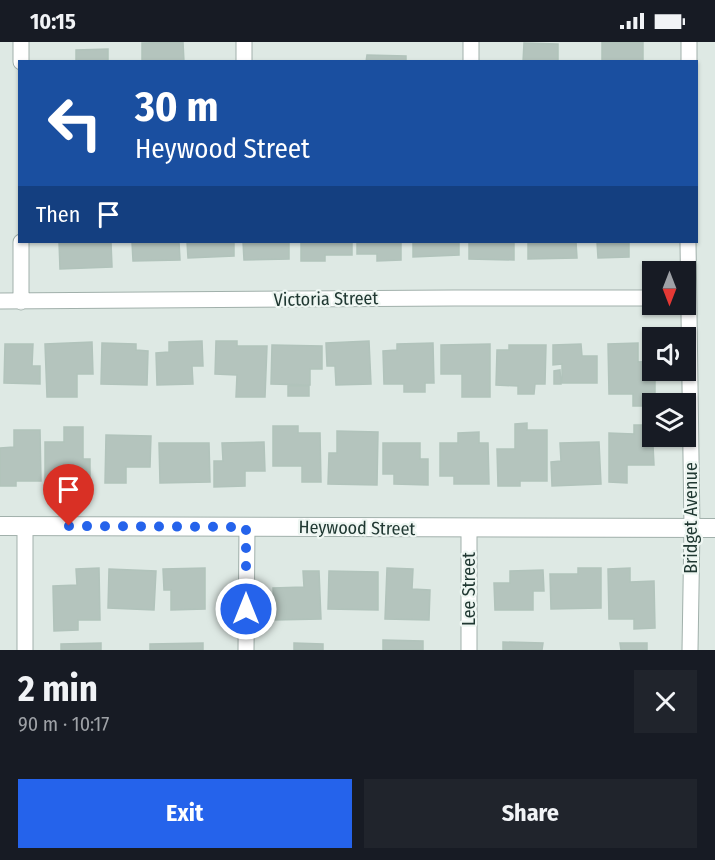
<!DOCTYPE html>
<html lang="en">
<head>
<meta charset="utf-8">
<style>
	:root { --surface:#171b24; --page:#20242c; --text:#f1f3f6; --muted:#9ea1a6; --accent:#2563eb }
	body { margin:0; font-family:"Fira Sans Condensed",sans-serif; background:var(--page); color:var(--text); height:100vh; display:flex; flex-direction:column; font-size:22px; white-space:nowrap }
	* { box-sizing:border-box; margin:0 }
	p { font-size:20px; color:var(--muted) }
	.icon { flex:none; width:33px; height:33px; fill:none; stroke:currentColor; stroke-width:2; stroke-linecap:round; stroke-linejoin:round }
	.map { position:relative; height:608px; overflow:hidden }
	.drawer { display:flex; flex-direction:column; background:var(--surface); flex:1 }
	.drawer>* { flex:none }
	.guide { position:absolute; left:18px; top:18px; width:680px; height:183px; border-radius:0px; box-shadow:0 2px 4px #0004; background:#1a4fa0; color:#fff; overflow:hidden }
	.needle { width:39px; rotate:180deg }
	.tools { position:absolute; left:642px; top:219px; display:grid; gap:12px }
	.tools a { display:grid; place-items:center; width:54px; height:54px; border-radius:0px; background:var(--surface); box-shadow:0 2px 4px #0004; font-size:30px }
	.pin { position:absolute; display:grid; place-items:center; width:51px; height:51px; color:#fff; margin:-62px -26px; border-radius:50% 50% 50% 0; rotate:-45deg; box-shadow:0 0 6px #0007 }
	.pin .icon { rotate:45deg }
	.me { position:absolute; width:66px; margin:-33px; rotate:0deg; stroke-linejoin:round; filter:drop-shadow(0 0 4px #0008) }
	.turn { display:flex; align-items:center; gap:21px; height:126px; padding:0 18px; font-size:27px }
	.turn .icon { width:78px; height:78px; stroke-width:2.5 }
	.turn b { display:block; font-size:42px; line-height:51px }
	.then { display:flex; align-items:center; height:57px; padding:0 18px; background:#0003; gap:12px; font-size:22px }
	.round { display:grid; place-items:center; flex:none; width:63px; height:63px; border-radius:0px; background:var(--page) }
	.headline { display:flex; align-items:center; justify-content:space-between; height:102px; padding:0 18px }
	h1 { font-size:36px; font-weight:700; line-height:45px }
	.cta { display:flex; gap:12px; margin-top:auto; padding:12px 18px }
	.cta a { flex:1; height:69px; border-radius:0px; background:var(--accent); color:#fff; font-size:24px; font-weight:700; line-height:69px; text-align:center }
	.cta a+a { background:var(--page); color:var(--text) }
	.status { display:flex; justify-content:space-between; align-items:center; height:42px; padding:0 30px; background:var(--surface); direction:ltr }
	.status svg { height:16px; fill:currentColor }
	.map>svg:first-child { display:block }
	.building { fill:#b4c4bd; stroke:#b1c3bb; stroke-width:1.5 }
	.lines { fill:none; stroke-linecap:round; stroke-linejoin:round }
	.minor-casing { stroke:#a1b0ab; stroke-width:17 }
	.tertiary-casing { stroke:#a1b0ab; stroke-width:20 }
	.minor { stroke:#fff; stroke-width:15 }
	.tertiary { stroke:#fff; stroke-width:18 }
	.route { stroke:#2563eb; stroke-width:10; stroke-dasharray:0 18 }
	.labels { text-anchor:middle; dominant-baseline:central; stroke-width:4.5; stroke-linejoin:round; paint-order:stroke }
	.street-label { font-size:18px; fill:#203832; stroke:#eef6f2 }
</style>
</head>
<body>
<div class="status"><b>10:15</b><svg viewBox="0 0 49 12"><path d="M0 12V9h3v3zM5 12V6h3v6zM10 12V3h3v9zM15 12V0h3v12zM26 1h20v11H26zM47 4h2v5h-2z"/></svg></div>
<div class="map">
<svg width="715" height="608" viewBox="0 0 715 608">
	<rect width="100%" height="100%" fill="#dee9e4"/>
	<path class="building" d="M183,0l1,20h-42v-19z
		M602,0h41v20h-41z
		M524,1l34,1v18h-35z
		M108,7v13h-32v-12z
		M367,13l39,1v6h-40z
		M59,200h52l1,25 -52,2z
		M132,200h47l1,18 -47,1z
		M187,200h47v14l-46,2z
		M243,200h46v17l-45,1z
		M301,200h51v13h-27v6h-24z
		M357,200h44v18l-24,1v-7h-20z
		M413,200h46v13l-46,2z
		M469,200h45v18l-45,-1z
		M528,200h48l1,16 -49,1z
		M597,200h32v15l-31,1z
		M202,299l1,25h-11l1,18 -36,1 -1,-32 13,-1v-10z
		M216,299h21v5h30l-2,51h-29l1,-22 -22,-1z
		M369,299l2,43 -35,1 -1,-19h-8l-1,-23z
		M92,300l1,32h-16v23h-30l-2,-53z
		M102,301l34,1v6l12,1 -1,34 -46,-1z
		M433,301l1,40h-9v9h-21v-8h-20l-1,-33 14,-1v-6z
		M638,301v19l14,-1v9h3v23l-10,1v12h-12v-12h-24l-1,-50z
		M5,302h28l-1,22h8v18l-36,-1z
		M490,302v53h-28v-23h-21v-29z
		M581,302l1,12h15v27h-35v-19l-9,1v-20z
		M272,303l50,1v23h-12v16l-39,-1z
		M509,303h37l-1,39h-10l-1,10h-16v-8l-22,-1 1,-35h12z
		M560,328l1,14h-7v-13z
		M288,344h21v10h-21z
		M527,381v7h20v51h-27v5h-22l-1,-37h18v-25z
		M634,383h18l2,40h-27v18l-18,-1v-49l25,1z
		M273,384h25v7h22l1,49h-19v-16h-29z
		M64,385h19v32h7v25h-45v-42h19z
		M14,388h26l1,51h-25v5h-16v-38l14,-1z
		M337,389l41,1 -1,53 -49,-1 1,-31h8z
		M479,390v11h9l1,41h-35v-8h-14v-33h18v-10z
		M106,393l45,1 -1,31h-24v16h-21z
		M264,400l1,29h-20v15l-31,1v-26h9l-1,-18z
		M599,400l2,42 -49,2 -1,-24 10,-1 -1,-18z
		M159,401h50l1,39 -50,1z
		M383,401h37v16h8v26l-34,-1v-10h-11z
		M99,526l1,52h-22v10l-24,1 -1,-45 24,-1 -1,-16z
		M205,526v41l-34,1v-20h-7l-1,-21z
		M387,526l26,1 -1,20 18,1 -1,30 -44,-1z
		M578,526h23v40l-50,1 -1,-35h28z
		M630,526v14l24,-1 1,47 -21,1v-10h-25l-1,-50z
		M109,527l47,2 -2,39 -46,-2z
		M543,528l1,21h-11v19h-38l-1,-27h16v-12z
		M303,529h16l2,48 -47,1 -1,-32 31,-1z
		M329,529l49,1v38l-50,-1z
		M383,598l40,1v9h-40z
		M503,600l40,1 -1,7h-39z
		M101,601v7h-40v-6z
		M203,601v7h-53v-6z
		M294,601l29,1v6h-29z
		M620,601h27v7h-26z"/>
	<g class="lines">
		<g class="minor-casing">
			<path id="minor" d="M21,0v20
				M244,0v20
				M471,0v20
				M689,20v-20
				M21,200v60
				M688,200l4,286 -2,122
				M0,259l454,-3h198
				M25,608v-124
				M246,608l1,-123
				M469,608v-121"/>
		</g>
		<g class="tertiary-casing">
			<path id="tertiary" d="M0,484l715,2"/>
		</g>
		<use href="#minor" class="minor"/>
		<use href="#tertiary" class="tertiary"/>
	</g>
	<g class="lines">
		<path class="route" d="M69,484l177,1v82"/>
	</g>
	<g class="labels">
		<g class="street-label">
			<text transform="translate(326 257) rotate(-1)">Victoria Street</text>
			<text transform="translate(691 476) rotate(-90)">Bridget Avenue</text>
			<text transform="translate(357 486) rotate(1)">Heywood Street</text>
			<text transform="translate(469 547) rotate(-90)">Lee Street</text>
		</g>
	</g>
</svg>
<div class="tools">
<a><svg class="needle" viewBox="-14 -14 28 28"><path d="M0-13l5 13h-10z" fill="#e53935"/><path d="M0 13l5-13h-10z" fill="#9ea1a6"/></svg></a>
<a><svg class="icon" aria-label="sound" viewBox="0 0 24 24"><path d="M4 9h4l5-4v14l-5-4H4zM17 9q2 3 0 6"/></svg></a>
<a><svg class="icon" aria-label="layers" viewBox="0 0 24 24"><path d="M12 4l9 5-9 5-9-5zM3 14l9 5 9-5"/></svg></a>
</div>
<div class="pin" style="left:69px;top:484px;background:#d93025"><svg class="icon" aria-label="arrive" viewBox="0 0 24 24"><path d="M6 21V4h12l-3 4 3 4H6"/></svg></div>
<svg class="me" style="left:246px;top:567px" viewBox="-20 -20 40 40"><circle r="17" fill="#2563eb" stroke="#fff" stroke-width="3"/><path d="M0-11L8 9 0 5-8 9z" fill="#fff"/></svg>
<div class="guide">
<div class="turn"><svg class="icon" aria-label="left" viewBox="0 0 24 24"><path d="M17 20v-9H6M10 6l-5 5 5 5"/></svg><div><b>30 m</b>Heywood Street</div></div>
<div class="then">Then<svg class="icon" aria-label="arrive" viewBox="0 0 24 24"><path d="M6 21V4h12l-3 4 3 4H6"/></svg></div>
</div>
</div>
<section class="drawer">
<div class="headline"><div><h1>2 min</h1><p>90 m · 10:17</p></div><a class="round"><svg class="icon" aria-label="close" viewBox="0 0 24 24"><path d="M6 6l12 12M18 6L6 18"/></svg></a></div>
<div class="cta"><a>Exit</a><a>Share</a></div>
</section>
</body>
</html>
